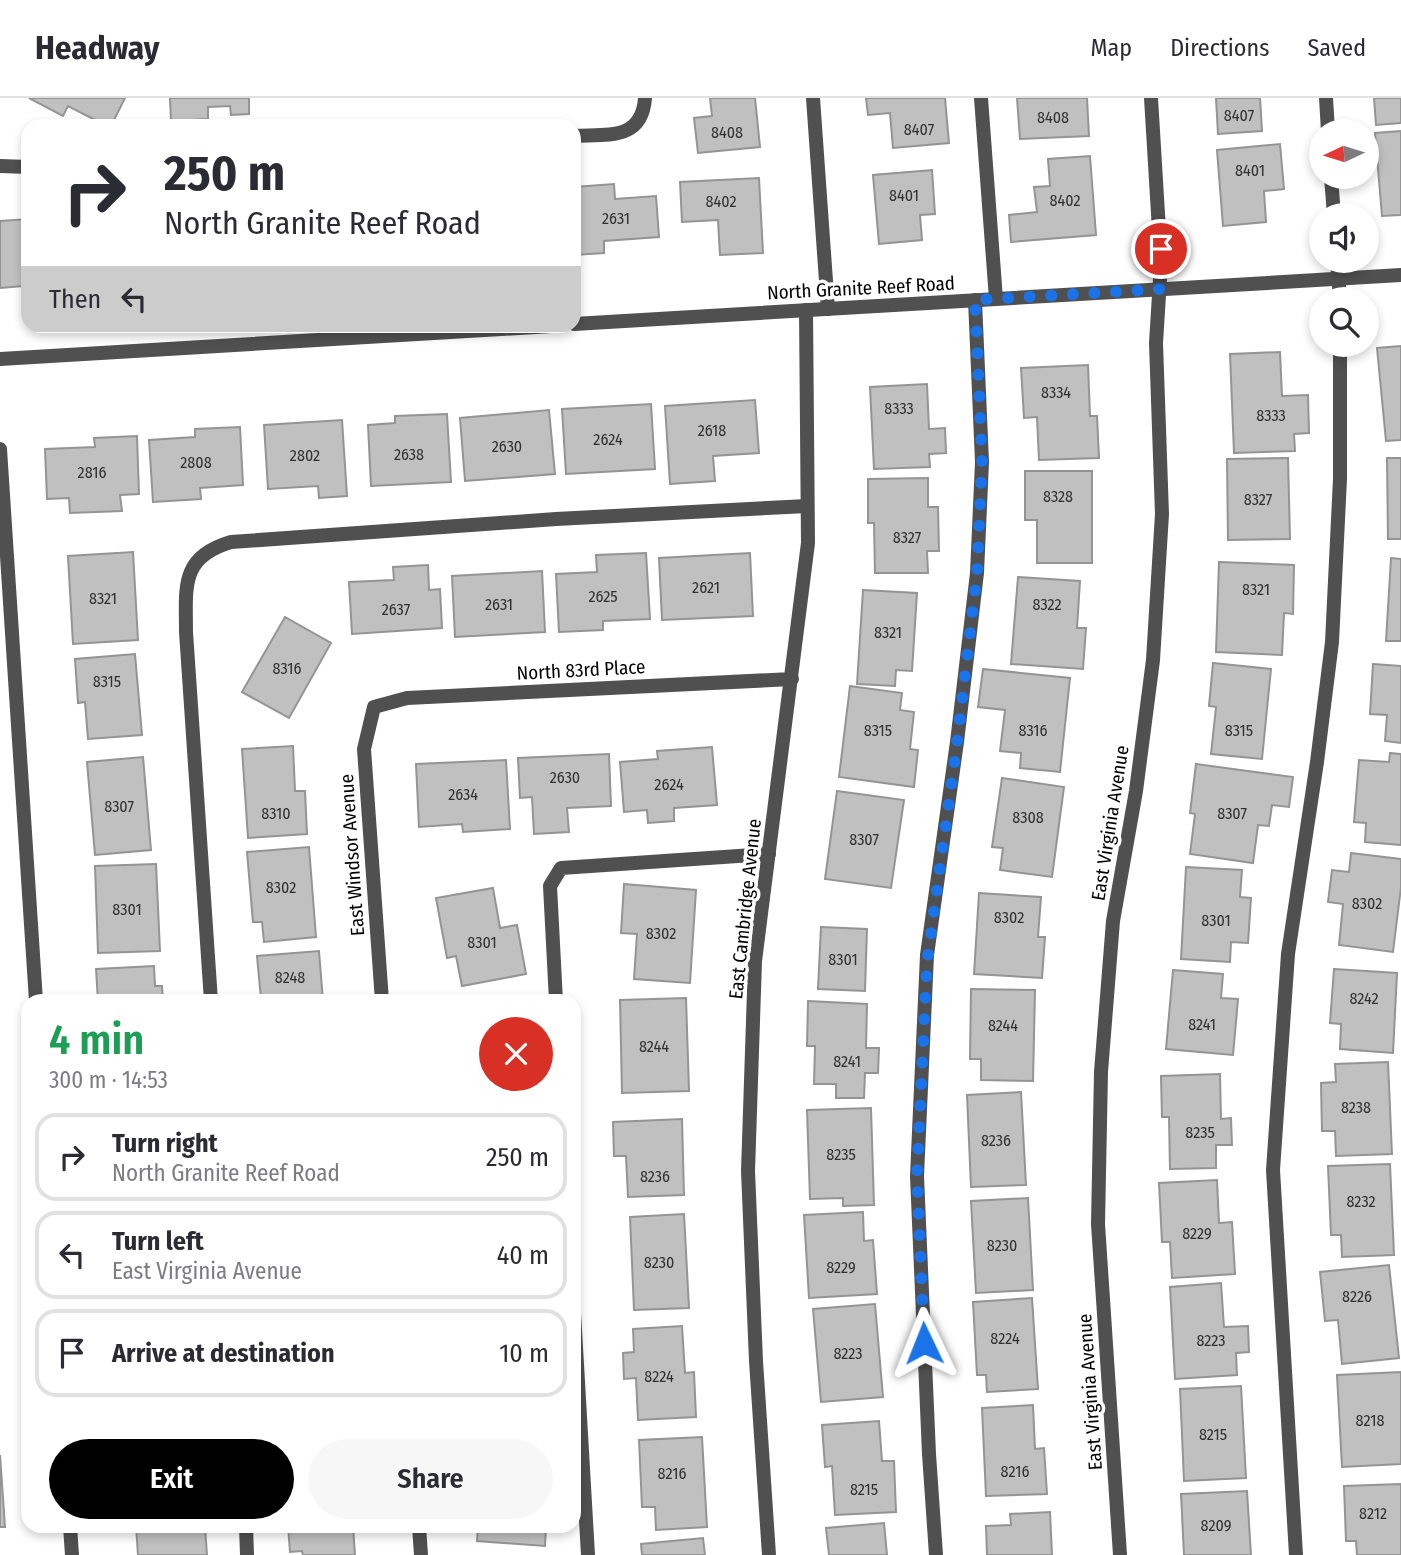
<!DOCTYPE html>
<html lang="en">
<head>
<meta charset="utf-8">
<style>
	:root { --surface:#fff; --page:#f7f7f7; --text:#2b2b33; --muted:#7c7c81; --line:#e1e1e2; --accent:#000 }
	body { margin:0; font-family:"Fira Sans Condensed",sans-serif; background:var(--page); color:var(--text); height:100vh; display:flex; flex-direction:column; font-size:26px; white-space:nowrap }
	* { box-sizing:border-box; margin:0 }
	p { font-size:23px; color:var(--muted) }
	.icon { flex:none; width:38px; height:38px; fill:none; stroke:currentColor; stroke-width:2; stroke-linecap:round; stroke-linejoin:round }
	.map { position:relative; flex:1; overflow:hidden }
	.sheet { position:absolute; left:21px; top:896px; width:560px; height:539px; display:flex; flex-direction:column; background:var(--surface); border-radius:21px; box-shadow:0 4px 10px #0003 }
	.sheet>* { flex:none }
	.top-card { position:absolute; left:21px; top:21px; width:560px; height:214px; border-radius:21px; box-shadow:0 4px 10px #0003; background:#fff; color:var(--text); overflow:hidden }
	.needle { width:46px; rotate:266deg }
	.controls { position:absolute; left:1309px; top:21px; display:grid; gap:14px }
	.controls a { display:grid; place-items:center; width:70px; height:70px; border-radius:50%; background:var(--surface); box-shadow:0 4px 10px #0003; font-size:35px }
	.pin { position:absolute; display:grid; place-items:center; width:60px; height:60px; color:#fff; margin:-30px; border:4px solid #fff; border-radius:50%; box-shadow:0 2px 7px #0007 }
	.me { position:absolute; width:77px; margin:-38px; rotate:358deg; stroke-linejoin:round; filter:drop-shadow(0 0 5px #0008) }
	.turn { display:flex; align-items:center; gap:24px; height:147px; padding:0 28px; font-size:32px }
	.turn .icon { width:91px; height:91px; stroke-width:2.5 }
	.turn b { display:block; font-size:49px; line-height:60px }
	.then { display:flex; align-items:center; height:66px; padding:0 28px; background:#0003; gap:14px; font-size:26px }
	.round { display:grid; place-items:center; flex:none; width:74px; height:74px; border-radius:37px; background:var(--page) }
	.overview { display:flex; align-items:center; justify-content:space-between; height:119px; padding:0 28px }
	h1 { font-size:42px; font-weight:600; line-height:52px; color:#1e9e55 }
	.button { display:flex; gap:14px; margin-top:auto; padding:14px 28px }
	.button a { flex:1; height:80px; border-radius:42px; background:var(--accent); color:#fff; font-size:28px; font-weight:600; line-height:80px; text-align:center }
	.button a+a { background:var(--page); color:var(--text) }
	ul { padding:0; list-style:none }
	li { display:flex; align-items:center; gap:21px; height:88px; margin:0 14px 10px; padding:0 14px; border:4px solid var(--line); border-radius:21px }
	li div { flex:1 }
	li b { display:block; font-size:26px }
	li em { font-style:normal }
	header { display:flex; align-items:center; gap:42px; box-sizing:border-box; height:98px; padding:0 35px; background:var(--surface); border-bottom:2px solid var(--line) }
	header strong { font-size:33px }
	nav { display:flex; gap:38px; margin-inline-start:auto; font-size:24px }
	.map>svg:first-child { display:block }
	.building { fill:#c0c0c0; stroke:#949494; stroke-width:2 }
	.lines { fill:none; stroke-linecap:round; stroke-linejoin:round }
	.service { stroke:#505050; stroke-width:14 }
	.minor { stroke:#505050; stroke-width:14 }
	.tertiary { stroke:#505050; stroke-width:14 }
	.route { stroke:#1a73e8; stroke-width:12; stroke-dasharray:0 21.6 }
	.labels { text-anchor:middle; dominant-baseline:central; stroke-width:7; stroke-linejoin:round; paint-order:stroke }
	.number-label { font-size:16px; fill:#303030 }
	.street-label { font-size:19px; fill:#000; stroke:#fff }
</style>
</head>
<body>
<header>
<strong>Headway</strong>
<nav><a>Map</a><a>Directions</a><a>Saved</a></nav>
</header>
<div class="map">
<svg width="1401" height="1457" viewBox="0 0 1401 1457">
	<rect width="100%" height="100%" fill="#fff"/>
	<path class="building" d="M29,0h96l-14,28h-4l-39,-20 -5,10z
		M170,0h79v16l-18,1 -1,-9 -22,1v12l-37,2z
		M710,0h45l5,49 -62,6 -4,-35 18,-2z
		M866,0h79l4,45 -56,5 -3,-35 -22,2z
		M1017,0h70l2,38 -69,3z
		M1216,0h44l2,33 -44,3z
		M1374,0h27v25l-25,2z
		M1401,33v84l-19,1 -7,-83z
		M1280,46l4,45 -20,2 2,31 -43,4 -6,-76z
		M1090,58l6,79 -85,7 -2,-27 28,-3 -3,-25 16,-1 -2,-27z
		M932,72l3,44 -15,1 2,25 -43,4 -6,-69z
		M759,80l4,75 -43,2 -2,-35 -36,2 -2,-40z
		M614,86l1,15 41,-3 3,41 -55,4v12l-30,2v-68z
		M28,121v40h-6l1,27 -23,2v-67z
		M1401,248v94l-15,1 -9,-93z
		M1280,254l2,44 26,-1 1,38 -15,1 1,17 -61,2 -4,-99z
		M1088,267l2,51h7l2,42 -60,2 -2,-43 -13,1 -3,-50z
		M927,286l2,45 16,-1 1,25 -17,1 1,13 -56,2 -4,-82z
		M755,302l4,53 -46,3 2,25 -45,3 -5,-78z
		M651,306l4,65 -89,5 -4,-65z
		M549,312l6,64 -90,7 -5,-63z
		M447,316l4,68 -80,4 -3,-61 27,-2v-7z
		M342,322l5,76 -28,2 -1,-12 -50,3 -4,-64z
		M240,329l3,58 -43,3 1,11 -48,3 -4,-62 46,-3v-8z
		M137,338l2,58 -19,1 2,16 -52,2 -1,-15 -22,1 -2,-50 50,-2 -1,-9z
		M1288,360l2,81 -62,1 -1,-81z
		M1387,360h14v81h-13z
		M1025,373h67v92h-55v-43h-12z
		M928,380v29h10l1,44h-12l1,22h-53l-1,-50h-6v-44z
		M133,454l5,88 -65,4 -5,-88z
		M646,455l4,66 -47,2v9l-44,2 -3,-58 41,-2 -1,-17z
		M750,455l3,63 -91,4 -3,-62z
		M1391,460l10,1v82h-15z
		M1219,464l75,3 -1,49 -9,-1 -2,42 -66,-3z
		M428,467l1,25 11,-1 2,39 -90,6 -3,-52 45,-2 -1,-13z
		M542,473l3,61 -90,5 -3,-61z
		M1018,479l62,4 -3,47h9l-3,41 -72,-5z
		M863,492l54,3 -5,78 -16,-1 -1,16 -38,-2z
		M285,519l46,26 -42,75 -47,-26z
		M135,556l7,81 -54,4 -3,-37 -7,1 -3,-44z
		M1213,565l58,6 -9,90 -51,-5 5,-47 -7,-1z
		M1373,566l28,2v77l-16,-2 2,-26 -17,-1z
		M983,571l87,9 -10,94 -40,-4 1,-15 -21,-2 5,-41 -27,-3z
		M850,588l52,7 -2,17 14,2 -4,37 8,1 -4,37 -75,-10z
		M293,648l2,45h10l2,43 -59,4 -6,-89z
		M712,649l5,58 -43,3v13l-26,2 -1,-13 -23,2 -4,-50 38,-3 -1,-8z
		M1390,655l11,1v91l-36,-3 1,-19 -12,-1 5,-62 30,2z
		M609,656l2,52 -44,2 2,24 -35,2 -2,-37 -12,1 -2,-40z
		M143,659l8,93 -56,5 -8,-93z
		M506,662l4,69 -47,3 -1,-8 -43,3 -3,-63z
		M1196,666l97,13 -4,30 -17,-2 -3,21 -11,-1 -5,38 -63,-9 5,-40 -5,-1z
		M1002,680l62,9 -12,90 -52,-7 3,-22 -11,-1z
		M837,693l67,9 -13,88 -66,-9z
		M309,749l7,90 -52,5 -2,-20h-9l-6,-70z
		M1351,755l50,6v28l-8,65 -54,-7 4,-41 -15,-2 4,-32 17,2z
		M156,766l4,87 -62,2 -3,-87z
		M1186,769l56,3 -2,27 11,1 -3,45 -17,-1 -1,20 -49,-3z
		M624,786l72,6 -6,93 -56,-4 3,-45 -16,-1z
		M493,790l7,40 17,-3 9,49 -64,12 -6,-30 -9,2 -11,-60z
		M979,795l62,4 -3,40h7l-3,41 -68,-4z
		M821,829l46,2 -2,62 -47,-2z
		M319,853l4,50h-70l8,-2 -4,-43z
		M154,868l1,20h7l1,15h-65l-2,-32z
		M1334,871l63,4 -4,80 -53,-4 1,-25 -11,-1z
		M1173,872l50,4 -2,24 17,1 -5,56 -67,-6z
		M971,891l64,1 -2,91 -52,-1v-21h-11z
		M686,900l3,93 -67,2 -2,-93z
		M808,903l59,3 -1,44h13l-1,25h-13l-1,25h-28v-14h-22l1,-38h-8z
		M1388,964l4,92 -56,2 -1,-25h-13l-1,-48 15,-1 -1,-18z
		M1220,976l1,45 10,-1 1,27h-16v23l-46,1 -1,-52h-7l-1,-41z
		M1021,994l5,93 -55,2 -4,-92z
		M871,1010l3,97 -31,1v-8l-33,1 -3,-89z
		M682,1021l2,76 -56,2 -2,-41h-12l-1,-34z
		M1390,1066l4,91 -52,2 -1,-22h-10l-3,-69z
		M1217,1082l2,43 13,-1 3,52 -63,4 -2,-36h-8l-3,-59z
		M1028,1100l5,92 -57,3 -5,-92z
		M863,1114l1,29 9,-1 4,54 -68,4 -5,-83z
		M684,1116l5,94 -55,2 -4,-93z
		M1389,1167l10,93 -57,6 -4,-44 -13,1 -5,-49z
		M1221,1185l3,44 24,-1 1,26 -13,1 1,22 -62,4 -5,-92z
		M1032,1200l6,91 -51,3 -1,-17h-9l-4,-73z
		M875,1206l8,93 -62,5 -8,-93z
		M682,1228l3,47 9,-1 2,45 -58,3 -2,-42 -12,1 -1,-26 11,-1 -1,-23z
		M1401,1274v92l-59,3 -5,-92z
		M1241,1288l5,92 -62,3 -4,-92z
		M1033,1307l2,44 9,-1 3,46 -61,2 -4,-88z
		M879,1323l3,40h12l2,51 -61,3 -3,-49 -7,1 -3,-42z
		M702,1339l5,90 -51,3 -1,-23h-13l-3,-67z
		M0,1357l5,72h-5z
		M1401,1386v71h-44l-1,-14h-10l-2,-55z
		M1247,1393l4,64h-67l-3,-61z
		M1050,1414l2,43h-65l-1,-29 25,-1 -1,-11z
		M884,1425l3,32h-58l-3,-27z
		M136,1428l69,1 2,28h-69z
		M288,1428h65l2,29h-52l-1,-4 -12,1z
		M478,1428h68l-1,20 -68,-5z
		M703,1440l2,17h-63l-1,-11z"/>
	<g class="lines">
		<path class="service" d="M981,0l15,201
			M1326,0l2,33
			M574,38c33,-2 68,5 71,-38
			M0,68l28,1
			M1331,79l3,38
			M1337,163l3,38
			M211,903l-25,-369c0,-45 -6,-75 45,-90l325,-23 251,-13
			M556,903l-6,-115 11,-18 208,-14
			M574,1215l14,242
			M246,1428l1,29
			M936,1457l-7,-101 -12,-278 10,-221 30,-213 20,-169 5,-111 -7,-162
			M1296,1457l-23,-385 15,-216 29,-192 15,-120 8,-163v-134"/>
		<path class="minor" d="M813,0l15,211
			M0,351l36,552
			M382,903l-18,-252 10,-42 33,-9 385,-19
			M70,1428l2,29
			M419,1428l2,29
			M769,1457l-13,-194 -8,-190 7,-210 53,-418 -2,-233
			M1120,1457l-22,-331 3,-152 12,-151 23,-130 17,-131 9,-146 -6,-171 5,-80 -10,-165"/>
		<path class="tertiary" d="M574,226l827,-49
			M0,261l552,-33"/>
	</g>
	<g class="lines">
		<path class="route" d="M924,1245l-7,-167 9,-193 2,-28 29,-212 20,-170 5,-112 -7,-161 186,-11v-40"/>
	</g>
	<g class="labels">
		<g class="number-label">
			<text x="1239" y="17">8407</text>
			<text x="1053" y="19">8408</text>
			<text x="919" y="31">8407</text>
			<text x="727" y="34">8408</text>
			<text x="1250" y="72">8401</text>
			<text x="904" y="97">8401</text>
			<text x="1065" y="102">8402</text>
			<text x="721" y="103">8402</text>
			<text x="616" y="120">2631</text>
			<text x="1056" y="294">8334</text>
			<text x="899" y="310">8333</text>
			<text x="1271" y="317">8333</text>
			<text x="712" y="332">2618</text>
			<text x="608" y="341">2624</text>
			<text x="507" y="348">2630</text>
			<text x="409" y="356">2638</text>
			<text x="305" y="357">2802</text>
			<text x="196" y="364">2808</text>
			<text x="92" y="374">2816</text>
			<text x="1058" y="398">8328</text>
			<text x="1258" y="401">8327</text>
			<text x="907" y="439">8327</text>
			<text x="706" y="489">2621</text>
			<text x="1256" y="491">8321</text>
			<text x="603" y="498">2625</text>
			<text x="103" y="500">8321</text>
			<text x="499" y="506">2631</text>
			<text x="1047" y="506">8322</text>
			<text x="396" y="511">2637</text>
			<text x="888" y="534">8321</text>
			<text x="287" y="570">8316</text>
			<text x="107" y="583">8315</text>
			<text x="878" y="632">8315</text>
			<text x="1033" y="632">8316</text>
			<text x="1239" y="632">8315</text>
			<text x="565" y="679">2630</text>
			<text x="669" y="686">2624</text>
			<text x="463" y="696">2634</text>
			<text x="119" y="708">8307</text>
			<text x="276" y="715">8310</text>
			<text x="1232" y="715">8307</text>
			<text x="1028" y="719">8308</text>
			<text x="864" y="741">8307</text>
			<text x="281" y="789">8302</text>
			<text x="1367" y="805">8302</text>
			<text x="127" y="811">8301</text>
			<text x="1009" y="819">8302</text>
			<text x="1216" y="822">8301</text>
			<text x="661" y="835">8302</text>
			<text x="482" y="844">8301</text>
			<text x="843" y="861">8301</text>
			<text x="290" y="879">8248</text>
			<text x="1364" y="900">8242</text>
			<text x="1202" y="926">8241</text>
			<text x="1003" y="927">8244</text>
			<text x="654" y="948">8244</text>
			<text x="847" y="963">8241</text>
			<text x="1356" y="1009">8238</text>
			<text x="1200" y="1034">8235</text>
			<text x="996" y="1042">8236</text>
			<text x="841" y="1056">8235</text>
			<text x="655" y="1078">8236</text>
			<text x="1361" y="1103">8232</text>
			<text x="1197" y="1135">8229</text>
			<text x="1002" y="1147">8230</text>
			<text x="659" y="1164">8230</text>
			<text x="841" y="1169">8229</text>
			<text x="1357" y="1198">8226</text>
			<text x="1005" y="1240">8224</text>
			<text x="1211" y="1242">8223</text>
			<text x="848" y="1255">8223</text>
			<text x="659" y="1278">8224</text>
			<text x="1370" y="1322">8218</text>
			<text x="1213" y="1336">8215</text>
			<text x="1015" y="1373">8216</text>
			<text x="672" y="1375">8216</text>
			<text x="864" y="1391">8215</text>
			<text x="1373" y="1415">8212</text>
			<text x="1216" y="1427">8209</text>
		</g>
		<g class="street-label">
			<text transform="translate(861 190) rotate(-3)">North Granite Reef Road</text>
			<text transform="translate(581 572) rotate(-3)">North 83rd Place</text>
			<text transform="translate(1110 725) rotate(-81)">East Virginia Avenue</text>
			<text transform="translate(352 757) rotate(-94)">East Windsor Avenue</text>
			<text transform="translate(745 811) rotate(-84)">East Cambridge Avenue</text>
			<text transform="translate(1090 1294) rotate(-94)">East Virginia Avenue</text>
		</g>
	</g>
</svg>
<div class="controls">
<a><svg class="needle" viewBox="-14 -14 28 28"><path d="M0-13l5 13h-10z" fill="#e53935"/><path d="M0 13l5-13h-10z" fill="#7c7c81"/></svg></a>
<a><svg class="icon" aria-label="sound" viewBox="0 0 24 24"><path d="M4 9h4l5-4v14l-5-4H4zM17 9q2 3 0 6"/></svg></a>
<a><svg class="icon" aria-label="search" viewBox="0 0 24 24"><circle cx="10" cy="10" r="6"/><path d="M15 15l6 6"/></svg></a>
</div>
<div class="pin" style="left:1161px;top:151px;background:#d93025"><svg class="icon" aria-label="arrive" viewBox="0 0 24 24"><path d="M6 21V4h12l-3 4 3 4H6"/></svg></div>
<svg class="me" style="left:924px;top:1245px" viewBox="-20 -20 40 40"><path d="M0-17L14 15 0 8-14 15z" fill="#1a73e8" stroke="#fff" stroke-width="4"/></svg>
<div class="top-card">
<div class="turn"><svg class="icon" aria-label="right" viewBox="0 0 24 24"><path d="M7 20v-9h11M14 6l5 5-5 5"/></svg><div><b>250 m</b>North Granite Reef Road</div></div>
<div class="then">Then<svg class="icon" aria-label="left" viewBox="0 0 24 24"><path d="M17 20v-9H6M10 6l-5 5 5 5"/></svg></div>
</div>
<section class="sheet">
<div class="overview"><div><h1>4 min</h1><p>300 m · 14:53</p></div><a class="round" style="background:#d93025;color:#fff"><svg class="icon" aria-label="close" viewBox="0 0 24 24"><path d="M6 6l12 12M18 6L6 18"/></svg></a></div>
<ul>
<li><svg class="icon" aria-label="right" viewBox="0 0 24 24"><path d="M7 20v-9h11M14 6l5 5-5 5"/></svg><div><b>Turn right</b><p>North Granite Reef Road</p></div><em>250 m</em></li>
<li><svg class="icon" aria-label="left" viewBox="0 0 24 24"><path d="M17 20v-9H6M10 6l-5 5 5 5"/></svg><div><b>Turn left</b><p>East Virginia Avenue</p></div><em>40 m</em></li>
<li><svg class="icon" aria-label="arrive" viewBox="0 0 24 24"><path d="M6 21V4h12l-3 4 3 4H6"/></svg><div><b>Arrive at destination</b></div><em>10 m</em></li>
</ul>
<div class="button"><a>Exit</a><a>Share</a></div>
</section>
</div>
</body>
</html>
